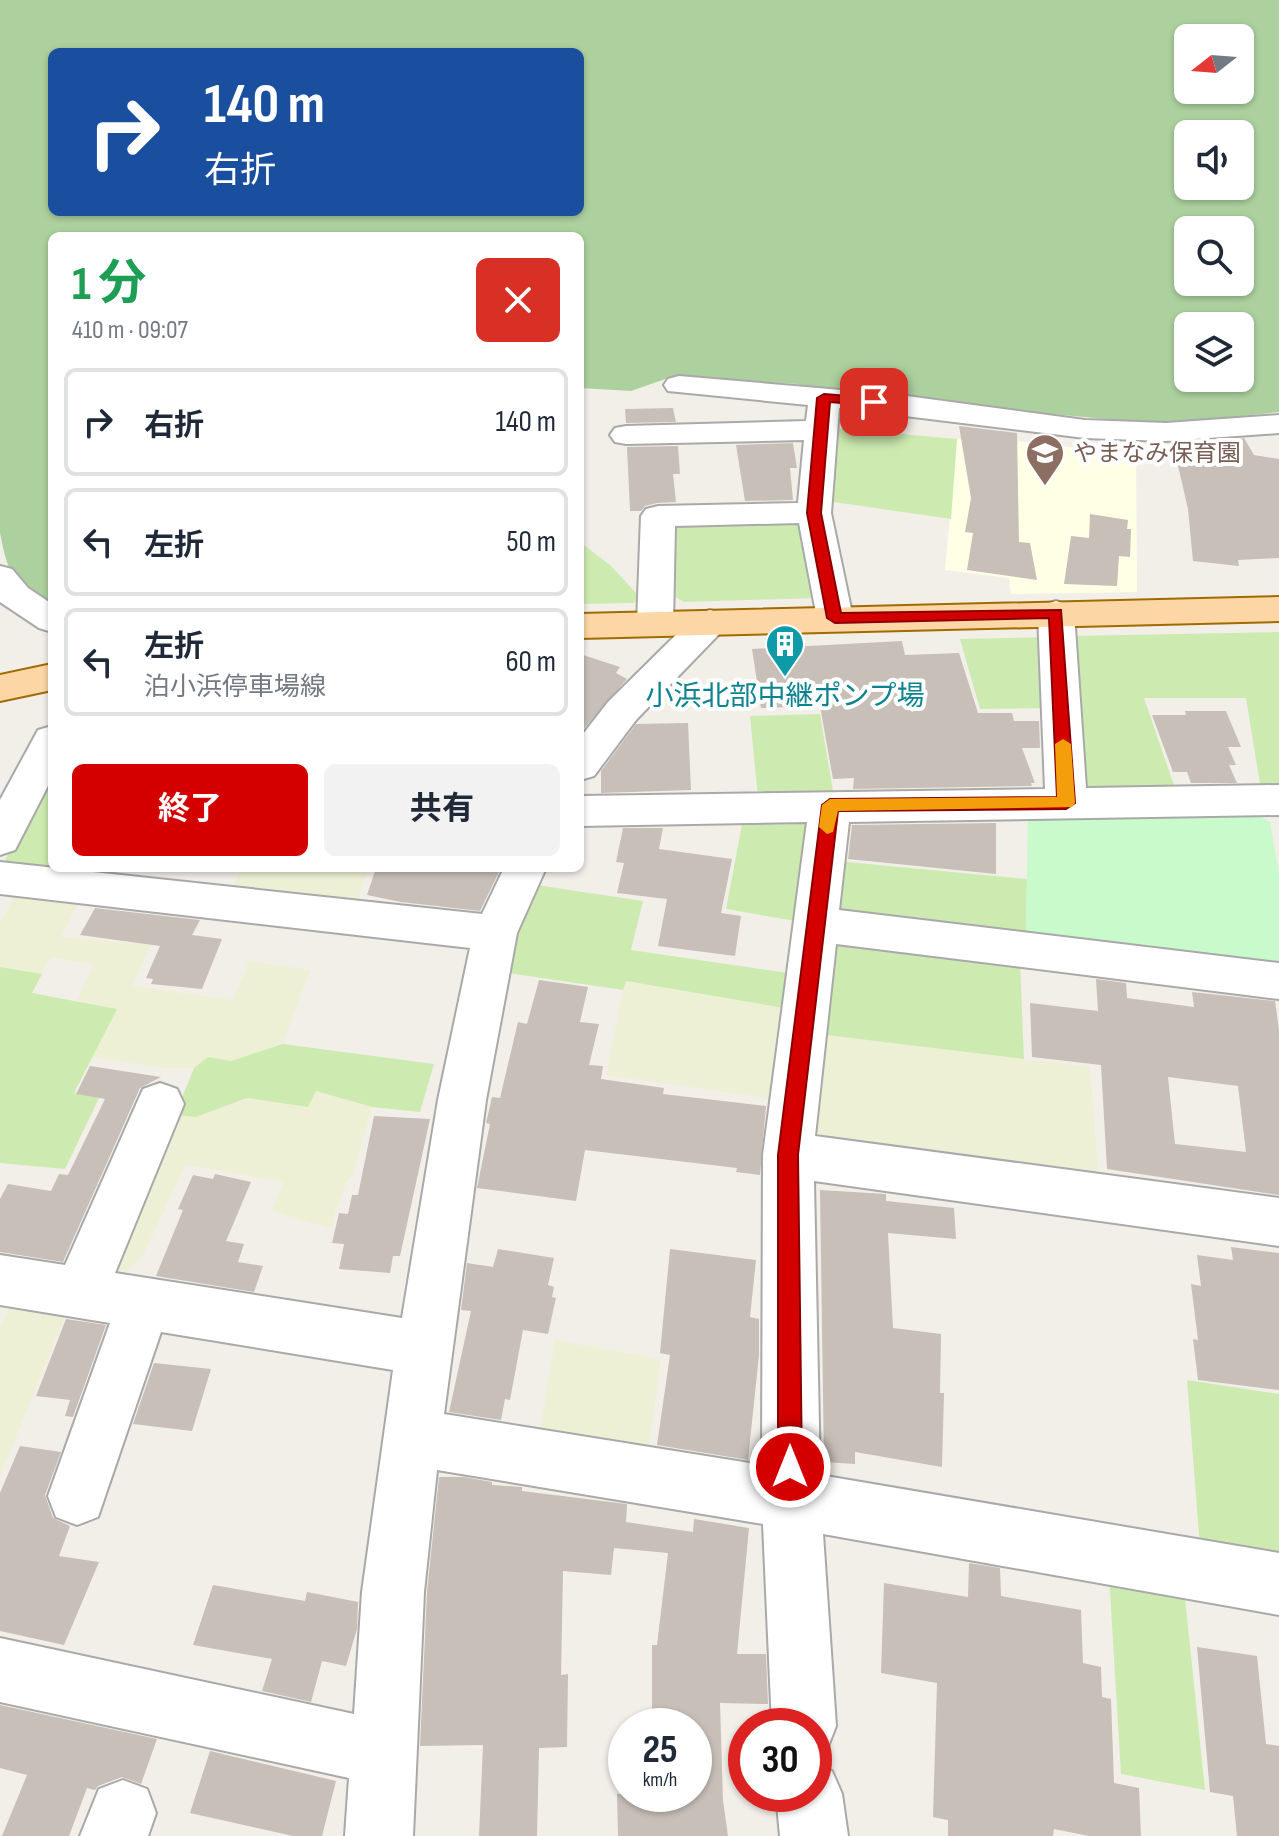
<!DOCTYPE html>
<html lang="ja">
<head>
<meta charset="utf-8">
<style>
	:root { --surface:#fff; --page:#f2f2f3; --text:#1f2937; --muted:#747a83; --line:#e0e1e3; --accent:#d40000 }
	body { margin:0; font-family:"Sofia Sans Condensed","Noto Sans JP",sans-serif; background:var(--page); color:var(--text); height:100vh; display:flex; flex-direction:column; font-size:30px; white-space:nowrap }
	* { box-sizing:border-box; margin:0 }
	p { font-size:26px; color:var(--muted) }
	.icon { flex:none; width:44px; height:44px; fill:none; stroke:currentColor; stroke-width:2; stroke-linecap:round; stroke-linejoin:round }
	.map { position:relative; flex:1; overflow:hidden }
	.details { position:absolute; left:48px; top:232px; width:536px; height:640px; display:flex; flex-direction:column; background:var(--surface); border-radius:12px; box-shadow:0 2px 6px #0004 }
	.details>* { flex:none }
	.banner { position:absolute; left:48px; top:48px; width:536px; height:168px; border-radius:12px; box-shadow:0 2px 6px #0004; background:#1a4fa0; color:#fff; overflow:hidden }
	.needle { width:52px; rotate:253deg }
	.tools { position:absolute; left:1174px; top:24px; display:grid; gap:16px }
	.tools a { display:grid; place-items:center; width:80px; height:80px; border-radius:12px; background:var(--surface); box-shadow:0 2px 6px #0004; font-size:40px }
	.speed { position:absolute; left:608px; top:1708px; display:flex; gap:16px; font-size:40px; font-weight:700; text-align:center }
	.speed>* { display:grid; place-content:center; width:104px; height:104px; border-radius:50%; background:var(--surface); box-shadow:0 2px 6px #0004; line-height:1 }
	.speed small { font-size:20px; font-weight:400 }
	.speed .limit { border:12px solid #d22; background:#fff; color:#111 }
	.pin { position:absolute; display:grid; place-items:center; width:68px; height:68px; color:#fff; margin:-34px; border-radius:16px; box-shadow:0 4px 12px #0006 }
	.me { position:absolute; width:88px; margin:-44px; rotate:0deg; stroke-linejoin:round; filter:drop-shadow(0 0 6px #0008) }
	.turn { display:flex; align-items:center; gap:28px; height:168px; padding:0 24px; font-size:36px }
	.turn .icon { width:104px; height:104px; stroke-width:2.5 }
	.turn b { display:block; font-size:56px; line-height:68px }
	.round { display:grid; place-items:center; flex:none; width:84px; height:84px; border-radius:12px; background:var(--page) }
	.overview { display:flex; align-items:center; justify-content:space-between; height:136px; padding:0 24px }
	h1 { font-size:48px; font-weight:700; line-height:60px; color:#1e9e55 }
	.primary-button { display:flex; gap:16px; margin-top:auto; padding:16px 24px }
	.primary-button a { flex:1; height:92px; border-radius:12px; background:var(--accent); color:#fff; font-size:32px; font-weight:700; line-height:92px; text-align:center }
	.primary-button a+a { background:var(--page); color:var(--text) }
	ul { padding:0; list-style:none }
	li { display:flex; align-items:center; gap:24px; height:108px; margin:0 16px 12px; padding:0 8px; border:4px solid var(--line); border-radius:12px }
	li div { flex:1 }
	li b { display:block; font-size:30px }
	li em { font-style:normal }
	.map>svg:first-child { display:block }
	.education { fill:#ffffe5 }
	.farmland { fill:#eef0d5 }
	.grass { fill:#cdebb0 }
	.forest { fill:#add19e; fill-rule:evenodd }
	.park { fill:#c8facc }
	.building { fill:#c7bfb8; fill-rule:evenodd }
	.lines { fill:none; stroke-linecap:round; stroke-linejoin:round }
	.minor-casing { stroke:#a9a9a9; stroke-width:4 }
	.major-casing { stroke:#a06b00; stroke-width:4 }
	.minor { fill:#fff; fill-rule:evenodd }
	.major { fill:#fcd6a4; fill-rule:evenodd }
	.route { fill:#d40000; stroke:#8a0000; stroke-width:2 }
	.slow { fill:#f59e0b }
	.labels { text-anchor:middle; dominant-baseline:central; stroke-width:8; stroke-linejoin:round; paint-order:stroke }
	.far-education-label { font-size:24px; fill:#785e54; stroke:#fff; text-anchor:start }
	.culture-label { font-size:28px; fill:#0d838f; stroke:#fff }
</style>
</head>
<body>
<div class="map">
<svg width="1279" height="1836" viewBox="0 0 1279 1836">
	<rect width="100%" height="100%" fill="#f2efe9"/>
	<path class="education" d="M957,439l60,7 1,-5 118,14 1,137 -126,2 -2,-16 -64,-8z"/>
	<path class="farmland" d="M241,868h128l-16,43 -121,-23z
		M19,889l63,6 -21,42 89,8 -17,41 100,14 16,-39 61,9 -27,74 -52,17 -23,-4 -14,11h-32l-70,-11 24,-47 -39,-10 17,-35 -43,-8 -9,17 -42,-7v-45z
		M625,981l165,28 -10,91 -174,-25z
		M818,1034l272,33 9,115 -278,-38 -15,-13z
		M316,1091l56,16 -19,69 -6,5 -17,47 -58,-17 11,-29 -97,-17 -43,90 -30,30 -22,-4 72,-167 33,3 51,-19 61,9z
		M15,1295l55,9 -70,172v-148z
		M555,1340l106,19 -13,94 -109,-16z"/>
	<path class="grass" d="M833,428l124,11 -6,80 -124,-18z
		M681,520l125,3 12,75 -134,4 -17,-10v-63z
		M580,542l31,24 28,30 -5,7 -54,1z
		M1279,632v157l-18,1 -15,-92h-102l32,93 -83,2 -15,-8 -9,-149z
		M1047,637l2,71 -69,1 -20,-70z
		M820,714l14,83 -76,1 -8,-82z
		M47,780h5v88h67l-7,15 -104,-12 -4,-9z
		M798,813l16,13 -13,96 -75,-13 17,-90z
		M837,861l190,18 -1,58 -187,-22z
		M530,884l113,17 -12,49 164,24 -5,35 -164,-28 -3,9 -122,-18z
		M827,943l193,19 4,97 -206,-25z
		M0,967l42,7 -10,19 85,16 -43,84 25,5 -34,71 -65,-6z
		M283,1044l151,20 -14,48 -48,-5 -56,-16 -8,16 -61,-9 -51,19 -21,-2 19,-47 14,-11 23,4z
		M1187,1380l92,14v168l-79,-14z
		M1109,1575l75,13 21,202 -84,-16z"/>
	<path class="forest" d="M0,0h1279v412l-104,12 -28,-1 -314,-30 -36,-9 -126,-7 -40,14 -51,-3v-152h-528v370c-38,-26 -43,-26 -52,-73zM1188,38h52v52h-52zM52,52h528v160h-528zM1188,134h52v52h-52zM1188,230h52v52h-52zM1188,326h52v52h-52z"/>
	<path class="park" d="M1247,810l23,12 9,52v94l-253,-31 2,-124z"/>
	<path class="building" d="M673,408l3,14 -50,1 -1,-14z
		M959,426l58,7 2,109 11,1 7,37 -70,-10 6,-37 -8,-1 6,-34z
		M1244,438l10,17 25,4v99l-41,2 1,6 -46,-5 -5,-52 -15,-65z
		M793,443l4,25h-7l3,32 -48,1 -9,-56z
		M678,446l2,28h-7l3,28 -19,1 -12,3 -4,5h-11l-3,-64z
		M1090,514l38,6 -1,9h4l-1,28 -11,-1 -2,30 -53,-2 7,-48 18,2z
		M902,641l3,14 54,-2 19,60h34l2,8h25l1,27h-18l13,35h-4l1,3 -179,3 1,-11 -21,1 -13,-73 -59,2 -9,-59z
		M580,654l40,13 -4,6 11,6 -47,54z
		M1185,711h41l15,36h-13l8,18h-7l8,18h-46l-4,-11h-14l-21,-57h34z
		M688,723l3,67 -90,3v-22l35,-47z
		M996,823v51l-148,-15 4,-34z
		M623,828h40l-4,21 73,10 -11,54 20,3 -6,40 -77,-10 9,-47 -50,-6 7,-30 -8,-1z
		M376,868h125l-21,43 -79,-9 -34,-7z
		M95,908l105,12 -8,15 30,4 -20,50 -51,-5 2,-5 -7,-1 14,-32 -80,-11z
		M1096,979l30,4 1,15 67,9 -2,-15 83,9 4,29v165l-172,-26 -6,-104 -69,-8 -2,-54 68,8zM1168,1077l70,9 8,66 -71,-8z
		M539,980l49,7 -8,35 19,2 -10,41 14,1 -2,13 63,9 -1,6 103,12 -6,69 -24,-3 1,-4 -152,-18 -9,51 -99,-13 13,-64 -4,-1 6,-26 8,1 18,-76 9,2z
		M90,1066l71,11 -21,11 -77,174 -63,-10v-53l8,-15 43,7 8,-17 9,1 37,-76 -29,-5z
		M374,1116l56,3 -30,137h-7l-3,17 -51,-4 5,-25 -12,-1 7,-30 9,1 4,-19h6z
		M215,1174l36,8 -25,59 18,3 -6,18 25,4 -9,26 -98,-16 27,-66 -5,-1 15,-34 20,4z
		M820,1190l66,4v7l68,7 2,31 -68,-6 5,95 48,6 -1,59h4l-2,74 -87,-15v12l-31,-2z
		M1231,1247l48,6v137l-81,-10 -5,-41 5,1 -7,-56 10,2 -4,-31 36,5z
		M498,1249l56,9 -6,27 6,2 -2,10 4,1 -8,36 -25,-4 -13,70 -5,-1 -4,21 -52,-8 22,-101 -10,-1 6,-47 26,4z
		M670,1249l86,11 -6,57 9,2v36l-11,105 -91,-15 13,-90 -10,-2z
		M66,1319l40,6 -33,92 -8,-1 5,-16 -34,-4z
		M154,1363l57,6 -19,62 -59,-7z
		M20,1446l41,6 -16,43 8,23 17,8 -11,30 40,6 -35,83 -64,-14v-138z
		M439,1477h25l28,5v3l30,2v4l105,13 -1,18 67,10 1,-13 55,9 -12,126h29l2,50 -48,-1 3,97 5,36h-110l-1,-42h77v-68h-42v-81h5l11,-92 -54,-5 -3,27 -48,-4 -2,104 7,-1 -1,73 -28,1 -2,88h-58l4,-91 -63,1 7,-154z
		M969,1563l31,5 1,28 80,14 2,53 18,4 1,30 9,2 3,84 25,5 2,48h-52l-35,-7 -1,7h-105v-16l-15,-3 4,-134 -56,-10 3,-90 84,14z
		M213,1585l92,16 2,-9 51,10 -1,27 -11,37 -24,-5 -11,41 -49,-11 10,-32 -79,-14z
		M1197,1647l60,9 9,88 13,2v90h-42l-4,-40 -23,-4z
		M0,1705l157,34 -16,45 -19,-7 -24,9 -3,4 -8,-2 -18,48h-67l25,-61 -27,-7z
		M210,1751l126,30 -14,55h-29l-103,-23z"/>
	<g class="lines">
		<g class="minor-casing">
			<path id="minor" d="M679,376l220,19 186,25 81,3 113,-8v18l-113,8 -81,-3 -246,-30 -8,105 22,105 -5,8 -13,4 -13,-4 -5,-8 -18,-95 -124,3 -2,98 -5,8 -13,4 -13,-4 -5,-8 4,-108 5,-7 12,-3 140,-3 6,-63 -178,4 -11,-2 -5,-7 5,-7 11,-2 180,-5 2,-16 -140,-14 -4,-6 4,-6z
				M0,566l12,3 16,19 24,16v28l-13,-4 -39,-26z
				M1056,601l13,4 5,8 12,175 193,-3v30l-430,7 -10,88 440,53v36l-443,-55 -21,192 464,62v48l-465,-65 6,294 459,78v62l-456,-81 13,192 -9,23 -13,5v-28h-42l-9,-202 -326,-54 -13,122 -11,244h-68l4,-58 -349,-76v-64l354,76 8,-122 31,-222 -232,-38 -63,185 -21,8 -21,-8 -8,-21 62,-173 -110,-18v-50l65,10 78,-176 17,-6 17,6 7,15 -69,169 287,45 36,-218 32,-152 -470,-54v-32l482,52 22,-46h42l-29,65 -31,167 -42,314 318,51 1,-310 44,-333 -227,4v-30l465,-7 -7,-176 5,-8z
				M710,610l13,4 5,8 -5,8 -87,90 -42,56 -14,4v-42l28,-36 89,-88z
				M52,726v52l-37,72 -15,5v-55l38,-70z
				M814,1763l18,8 10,23 6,42h-68l-4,-42h38z
				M123,1780l24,9 9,24 -8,23h-68l19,-47z"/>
		</g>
		<g class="major-casing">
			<path id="major" d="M1279,597v24l-699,17v-24z
				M52,664v26l-52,11v-26z"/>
		</g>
		<use href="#minor" class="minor"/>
		<use href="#major" class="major"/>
	</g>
	<path class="route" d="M824,394l50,4 6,4 -6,4 -44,-4 -9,111 20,100 220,-3 14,193 -9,6 -228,2 -40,344 4,312 -3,9 -9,3 -8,-3 -4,-9v-312l44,-350 8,-6 227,-2 -8,-179 -214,5 -8,-5 -20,-105 10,-115z"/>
	<path class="slow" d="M1063,739l8,5 4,59 -3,4 -234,4 -5,21 -6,2 -8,-7 3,-22 8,-6 227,-2 -2,-53z"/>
	<defs>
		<g id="school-pin" transform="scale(2)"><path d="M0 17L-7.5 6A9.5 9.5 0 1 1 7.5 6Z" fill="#8d6e63" stroke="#fff"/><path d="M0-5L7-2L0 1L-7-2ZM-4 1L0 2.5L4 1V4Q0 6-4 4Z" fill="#fff"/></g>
		<g id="building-pin" transform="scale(2)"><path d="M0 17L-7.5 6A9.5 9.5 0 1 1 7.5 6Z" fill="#0f9aa8" stroke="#fff"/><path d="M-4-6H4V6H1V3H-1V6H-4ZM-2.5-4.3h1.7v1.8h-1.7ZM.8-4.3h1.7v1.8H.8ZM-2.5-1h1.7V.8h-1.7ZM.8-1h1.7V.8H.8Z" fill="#fff"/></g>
	</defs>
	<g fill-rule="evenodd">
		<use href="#school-pin" x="1045" y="453"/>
		<use href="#building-pin" x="785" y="644"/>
	</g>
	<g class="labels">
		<g class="far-education-label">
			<text x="1073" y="453">やまなみ保育園</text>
		</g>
		<g class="culture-label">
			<text x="785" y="696">小浜北部中継ポンプ場</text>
		</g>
	</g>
</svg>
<div class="tools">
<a><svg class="needle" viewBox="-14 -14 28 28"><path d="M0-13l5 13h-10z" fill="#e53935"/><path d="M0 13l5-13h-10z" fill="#747a83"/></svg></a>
<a><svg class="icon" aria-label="sound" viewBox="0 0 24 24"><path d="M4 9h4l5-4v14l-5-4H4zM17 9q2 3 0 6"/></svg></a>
<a><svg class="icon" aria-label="search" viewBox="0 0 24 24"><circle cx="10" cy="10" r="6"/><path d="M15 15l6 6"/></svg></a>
<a><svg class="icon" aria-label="layers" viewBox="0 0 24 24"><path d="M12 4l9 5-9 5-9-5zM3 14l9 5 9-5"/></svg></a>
</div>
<div class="speed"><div>25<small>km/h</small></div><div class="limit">30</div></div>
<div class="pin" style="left:874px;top:402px;background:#d93025"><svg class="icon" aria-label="arrive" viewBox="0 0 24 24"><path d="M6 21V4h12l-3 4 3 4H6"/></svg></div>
<svg class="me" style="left:790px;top:1467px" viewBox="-20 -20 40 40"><circle r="17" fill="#d40000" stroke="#fff" stroke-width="3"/><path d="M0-11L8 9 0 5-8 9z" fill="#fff"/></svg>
<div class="banner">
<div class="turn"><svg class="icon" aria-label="right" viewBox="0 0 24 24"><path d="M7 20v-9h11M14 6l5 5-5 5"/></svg><div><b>140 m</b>右折</div></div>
</div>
<section class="details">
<div class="overview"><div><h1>1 分</h1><p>410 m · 09:07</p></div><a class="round" style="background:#d93025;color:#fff"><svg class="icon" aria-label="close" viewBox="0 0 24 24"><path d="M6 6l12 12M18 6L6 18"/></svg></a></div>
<ul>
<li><svg class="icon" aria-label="right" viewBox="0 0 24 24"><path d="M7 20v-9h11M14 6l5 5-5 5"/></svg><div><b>右折</b></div><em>140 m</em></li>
<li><svg class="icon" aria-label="left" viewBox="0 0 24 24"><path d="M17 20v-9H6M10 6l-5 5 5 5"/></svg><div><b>左折</b></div><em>50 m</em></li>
<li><svg class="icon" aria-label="left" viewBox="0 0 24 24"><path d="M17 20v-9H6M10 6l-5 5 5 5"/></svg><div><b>左折</b><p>泊小浜停車場線</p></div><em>60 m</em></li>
</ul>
<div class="primary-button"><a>終了</a><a>共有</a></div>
</section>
</div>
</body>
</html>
